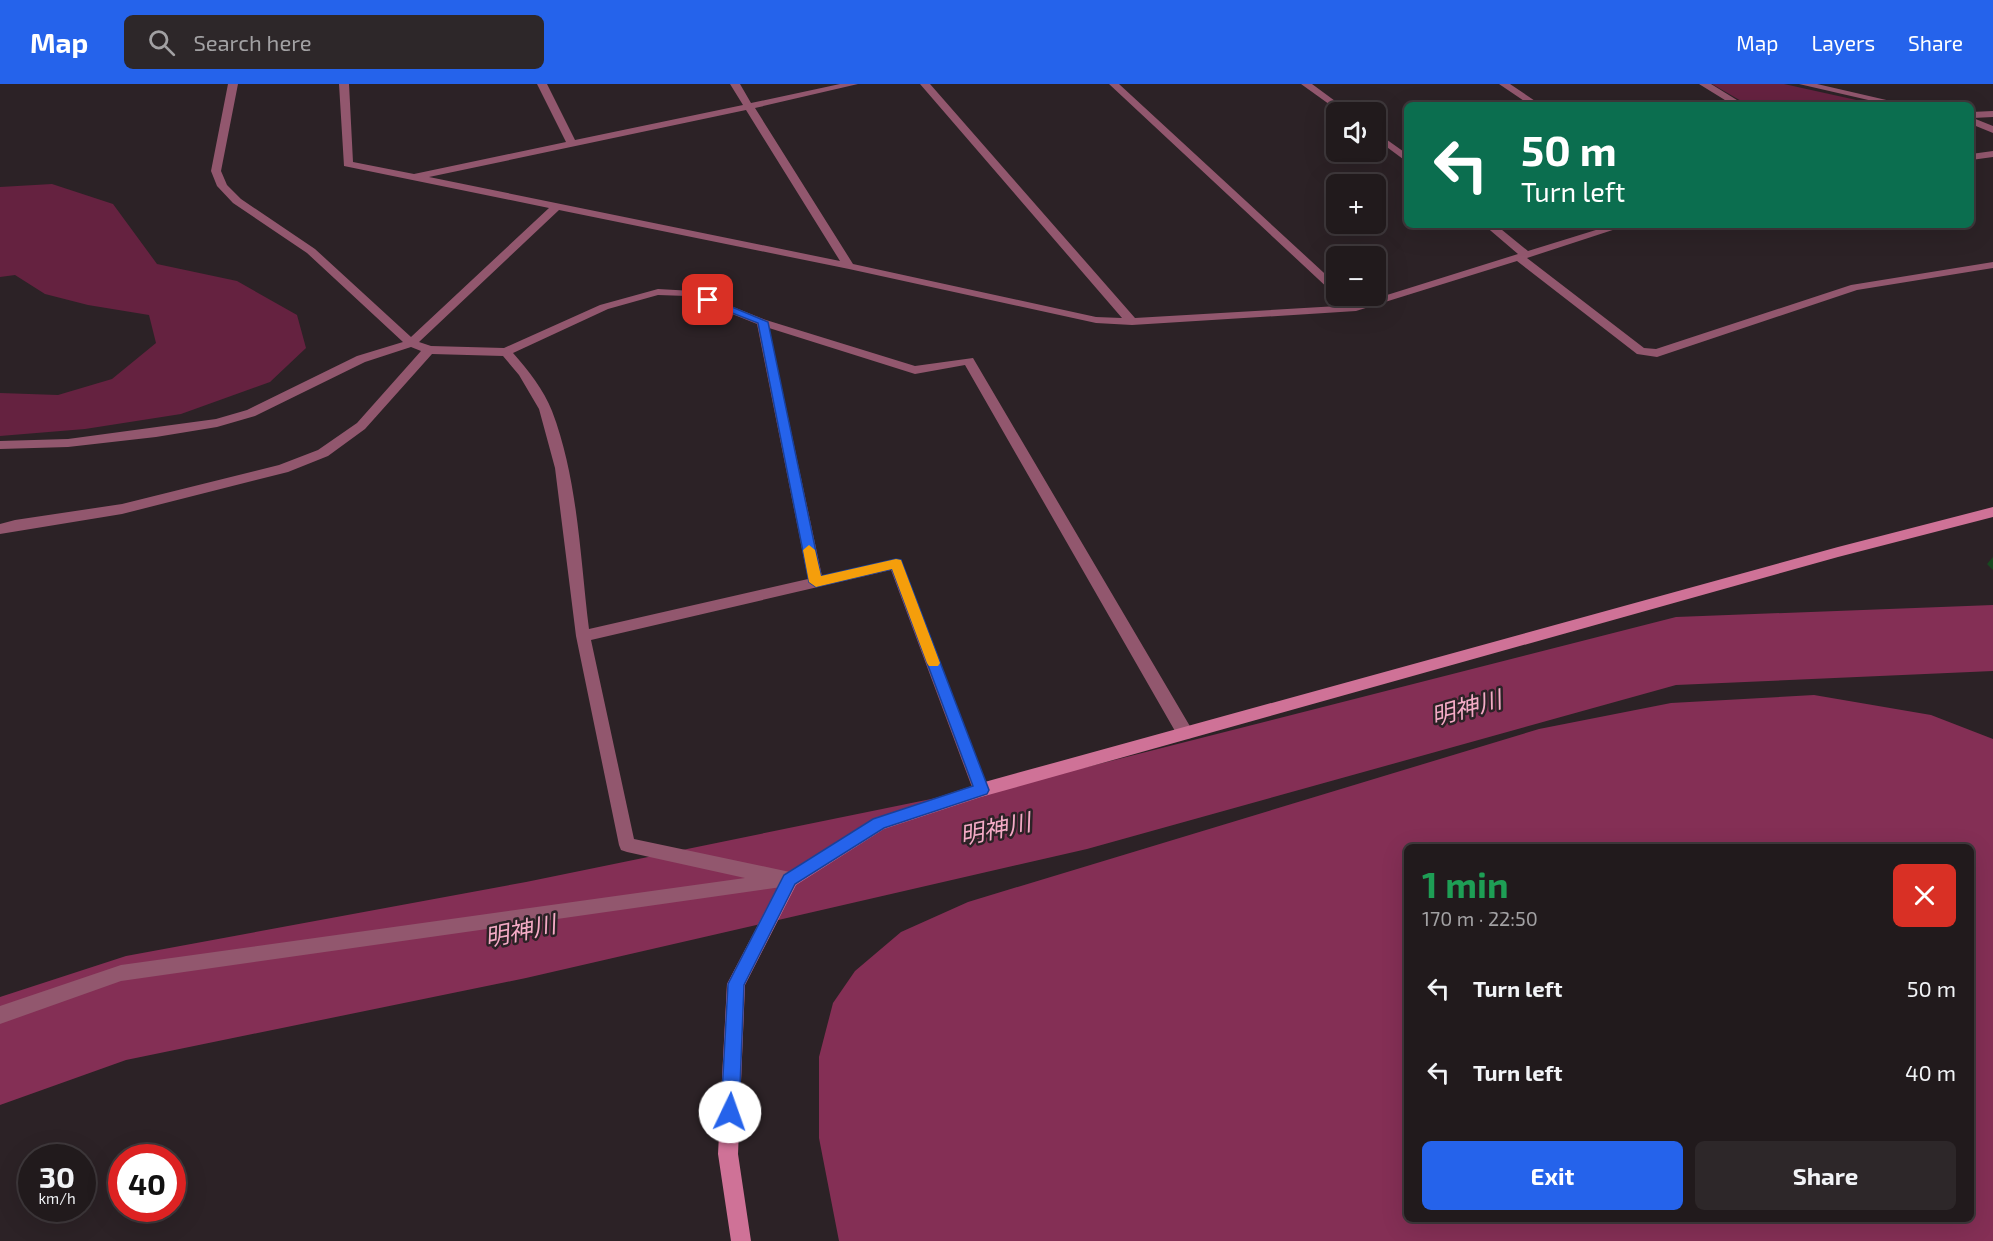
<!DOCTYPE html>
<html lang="en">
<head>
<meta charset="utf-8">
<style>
	:root { --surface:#211a1c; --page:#2d2729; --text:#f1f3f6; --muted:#a2a1a3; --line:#3e383b; --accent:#2563eb }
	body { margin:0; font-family:"Exo 2","Noto Sans JP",sans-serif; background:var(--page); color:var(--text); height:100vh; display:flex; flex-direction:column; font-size:22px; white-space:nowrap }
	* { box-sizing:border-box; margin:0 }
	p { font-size:20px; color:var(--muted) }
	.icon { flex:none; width:33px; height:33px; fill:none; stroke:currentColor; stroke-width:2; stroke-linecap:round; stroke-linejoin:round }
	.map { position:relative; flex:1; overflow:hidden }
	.panel { position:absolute; left:1404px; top:760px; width:570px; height:378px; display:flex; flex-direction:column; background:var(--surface); border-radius:9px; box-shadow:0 6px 24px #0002,0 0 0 2px var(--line) }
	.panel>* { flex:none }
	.top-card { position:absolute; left:1404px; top:18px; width:570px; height:126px; border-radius:9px; box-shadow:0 6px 24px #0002,0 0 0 2px var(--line); background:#0b6e4f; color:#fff; overflow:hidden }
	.controls { position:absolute; left:1326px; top:18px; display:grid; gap:12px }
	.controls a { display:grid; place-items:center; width:60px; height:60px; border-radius:9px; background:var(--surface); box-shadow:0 6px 24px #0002,0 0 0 2px var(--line); font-size:30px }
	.speed { position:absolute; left:18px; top:1060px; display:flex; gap:12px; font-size:30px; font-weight:700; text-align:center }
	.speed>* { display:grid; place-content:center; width:78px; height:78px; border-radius:50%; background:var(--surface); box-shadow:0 6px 24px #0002,0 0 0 2px var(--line); line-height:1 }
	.speed small { font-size:15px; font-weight:400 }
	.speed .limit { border:9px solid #d22; background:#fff; color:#111 }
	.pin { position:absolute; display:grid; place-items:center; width:51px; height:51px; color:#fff; margin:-26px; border-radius:12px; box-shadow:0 3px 9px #0006 }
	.me { position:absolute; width:66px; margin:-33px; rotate:3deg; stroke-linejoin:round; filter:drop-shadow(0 0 4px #0008) }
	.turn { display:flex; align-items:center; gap:21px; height:126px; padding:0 18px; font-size:27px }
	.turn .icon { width:78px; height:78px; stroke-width:2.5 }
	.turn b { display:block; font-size:42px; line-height:51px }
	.round { display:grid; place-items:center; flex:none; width:63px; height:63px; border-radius:9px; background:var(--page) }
	.head { display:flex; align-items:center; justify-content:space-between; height:102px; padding:0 18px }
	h1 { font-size:36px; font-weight:700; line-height:45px; color:#1e9e55 }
	.cta { display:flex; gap:12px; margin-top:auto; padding:12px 18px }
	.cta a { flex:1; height:69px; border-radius:9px; background:var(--accent); color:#fff; font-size:24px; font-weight:700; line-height:69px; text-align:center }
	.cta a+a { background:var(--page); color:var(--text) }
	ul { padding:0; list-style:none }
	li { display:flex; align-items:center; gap:18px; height:84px; padding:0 18px }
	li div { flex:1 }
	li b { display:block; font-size:22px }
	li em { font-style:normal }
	header { display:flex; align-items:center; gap:36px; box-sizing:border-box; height:84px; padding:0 30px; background:var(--accent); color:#fff }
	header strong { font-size:28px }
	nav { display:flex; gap:33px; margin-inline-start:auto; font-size:21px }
	.search { width:420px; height:54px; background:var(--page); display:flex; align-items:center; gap:15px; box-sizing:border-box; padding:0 21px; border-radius:9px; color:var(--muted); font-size:22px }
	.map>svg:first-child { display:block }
	.green { fill:#652240 }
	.water { fill:#842f55; fill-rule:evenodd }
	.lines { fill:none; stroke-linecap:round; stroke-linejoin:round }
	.river { fill:#842f55; fill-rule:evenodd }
	.street { fill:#92576e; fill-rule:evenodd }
	.secondary { fill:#cf7297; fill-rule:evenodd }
	.wall { fill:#16481f }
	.route { fill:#2563eb; stroke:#184099; stroke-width:1.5 }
	.slow { fill:#f59e0b }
	.labels { text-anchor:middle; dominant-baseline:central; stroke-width:5; stroke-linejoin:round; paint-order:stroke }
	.water-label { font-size:24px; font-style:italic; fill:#f4abc6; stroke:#2c2226 }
</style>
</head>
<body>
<header>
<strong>Map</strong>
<div class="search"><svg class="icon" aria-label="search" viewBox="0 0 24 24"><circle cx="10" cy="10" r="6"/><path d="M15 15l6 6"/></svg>Search here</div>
<nav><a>Map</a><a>Layers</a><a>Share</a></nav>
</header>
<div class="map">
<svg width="1993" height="1157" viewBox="0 0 1993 1157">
	<rect width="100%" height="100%" fill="#2c2226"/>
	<path class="green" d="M1712,0h72l95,21h-131z
		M52,100l61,20 44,60 80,17 60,34 9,33 -36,34 -89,32 -96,15 -85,7v-43l58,2 54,-16 44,-36 -7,-28 -61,-10 -43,-11 -30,-19 -15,2v-90z"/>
	<path class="water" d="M1814,611l117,20 62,24v502h-1154l-20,-103v-81l14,-54 22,-32 46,-39 67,-30 571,-173 132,-26zM1407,764h564v372h-564z"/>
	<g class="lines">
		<path class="river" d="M1993,521v66l-317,14 -589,164 -561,129 -400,82 -126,45v-108l126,-41 400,-74 561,-115 589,-150z"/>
		<path class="street" d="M228,0h10l-17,87 6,14 14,14 74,50 96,88 138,-129 -205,-42 -5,-82h10l4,78 61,12 152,-32 -29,-58h10l28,56 168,-35 -13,-21h10l11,19 89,-19h18l-103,24 98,156 243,53 26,1 -202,-234h10l205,234 220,-13 163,-51 -34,-29h12l32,26 84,-26h16l-101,33 117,90 12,1 195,-64 142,-23v6l-136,22 -200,67 -20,-3 -120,-93 -161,50 -224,14 -36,-2 -247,-54 -290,-59 -140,132 12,4 73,2 96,-43 58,-16 35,2 73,29 149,46 58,-8 218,370 2,5 -2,5 -6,1 -6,-1 -214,-373 -50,9 -146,-46 53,248 74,-17 5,1 88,230 -2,5 -6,2 -6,-2 -2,-5 -82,-220 -300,70 43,199 156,33 6,3 3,5 -3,5 -675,96 -121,43v-18l121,-41 624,-87 -118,-26 -6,-2 -2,-5 -43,-209 -21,-168 -16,-59 -20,-34 -16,-19 -71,-2 -67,75 -37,27 -40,16 -166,42 -122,20v-10l15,-4 107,-16 157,-39 39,-15 39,-27 64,-72 -10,-4 -46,15 -110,54 -38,11 -61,10 -88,10 -68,2v-8l68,-2 148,-20 31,-9 110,-54 46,-14 -96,-89 -74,-50 -16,-17 -6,-15zM746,26l94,151 -411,-84zM658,211l29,1 70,28 51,255 -219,50c-9,-72 -11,-150 -37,-218 -8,-21 -24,-41 -39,-58l95,-44z
			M1109,0h10l217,200v9l-4,-1z
			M1301,0h11l38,28h-10z
			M1499,0h11l31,21h-11z
			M1699,0h12l34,21h-12z
			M1799,0h18l91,21h-18z
			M1993,27v6l-20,1 20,8v7l-22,-9v-12z
			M1376,48l31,22v8l-31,-23z
			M1993,67v6l-22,3v-6z"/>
		<path class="secondary" d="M1993,423v10l-155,40 -857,240 -97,32 -88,56 -51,100 -7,169 13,87h-20l-13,-87 9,-170 57,-109 89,-56 108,-36 857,-236z"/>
	</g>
	<path class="wall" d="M1993,473v13l-6,-6z"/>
	<path class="route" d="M708,213l60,25 53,254 75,-17 5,1 88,230 -2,4 -103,34 -89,56 -51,101 -5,127 -3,6 -6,3 -7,-3 -2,-6 7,-128 56,-109 89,-56 100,-33 -81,-217 -76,18 -7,-5 -51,-259 -54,-21 -1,-2z"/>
	<path class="slow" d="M809,461l6,5 6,26 75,-17 5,1 39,103 -2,3h-9l-2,-3 -35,-94 -76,18 -7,-5 -6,-32z"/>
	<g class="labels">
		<g class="water-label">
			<text transform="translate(1466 623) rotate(-15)">明神川</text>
			<text transform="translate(995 744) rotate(-12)">明神川</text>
			<text transform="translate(520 846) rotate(-12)">明神川</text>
		</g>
	</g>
</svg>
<div class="controls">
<a><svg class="icon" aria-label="sound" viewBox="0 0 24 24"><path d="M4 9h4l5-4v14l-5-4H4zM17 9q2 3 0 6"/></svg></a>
<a>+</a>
<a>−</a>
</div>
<div class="speed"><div>30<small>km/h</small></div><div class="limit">40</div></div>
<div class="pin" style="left:708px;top:216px;background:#d93025"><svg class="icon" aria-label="arrive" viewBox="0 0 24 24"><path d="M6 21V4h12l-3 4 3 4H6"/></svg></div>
<svg class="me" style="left:730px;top:1028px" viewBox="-20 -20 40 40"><circle r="19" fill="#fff"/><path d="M0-13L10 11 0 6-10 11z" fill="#2563eb"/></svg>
<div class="top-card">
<div class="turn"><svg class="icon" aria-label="left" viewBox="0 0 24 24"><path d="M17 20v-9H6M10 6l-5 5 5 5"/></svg><div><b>50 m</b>Turn left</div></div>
</div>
<section class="panel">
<div class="head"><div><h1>1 min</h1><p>170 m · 22:50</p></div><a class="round" style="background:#d93025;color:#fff"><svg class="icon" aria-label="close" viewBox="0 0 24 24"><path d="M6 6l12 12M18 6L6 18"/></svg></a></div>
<ul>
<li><svg class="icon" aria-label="left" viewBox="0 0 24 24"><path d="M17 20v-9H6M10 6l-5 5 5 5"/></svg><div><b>Turn left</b></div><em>50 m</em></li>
<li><svg class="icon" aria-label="left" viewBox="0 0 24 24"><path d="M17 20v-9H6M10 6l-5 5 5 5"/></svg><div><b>Turn left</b></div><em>40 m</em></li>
</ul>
<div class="cta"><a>Exit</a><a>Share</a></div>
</section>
</div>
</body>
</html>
